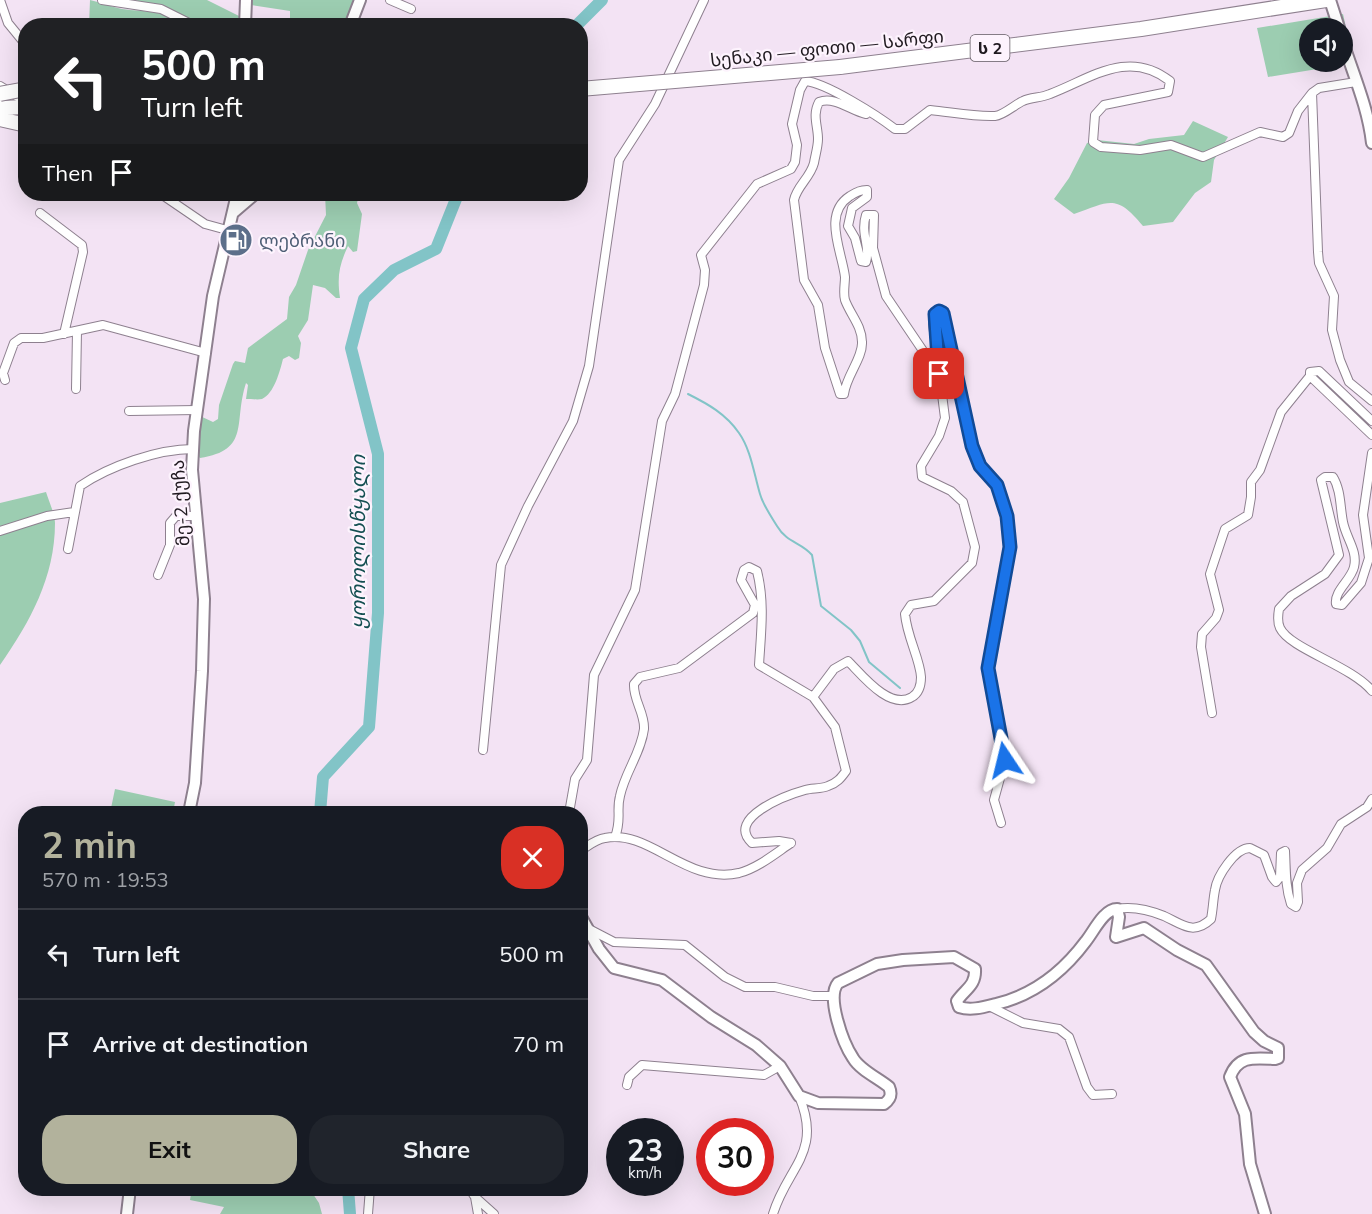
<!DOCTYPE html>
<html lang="en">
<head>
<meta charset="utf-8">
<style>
	:root { --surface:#171b24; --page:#20242c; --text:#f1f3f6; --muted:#9ea1a6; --line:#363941; --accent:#b2b29c }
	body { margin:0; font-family:Mulish,"Noto Sans Georgian",sans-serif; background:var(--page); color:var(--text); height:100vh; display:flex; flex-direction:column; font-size:22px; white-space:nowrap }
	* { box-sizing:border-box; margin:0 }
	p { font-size:20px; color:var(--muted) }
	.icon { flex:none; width:33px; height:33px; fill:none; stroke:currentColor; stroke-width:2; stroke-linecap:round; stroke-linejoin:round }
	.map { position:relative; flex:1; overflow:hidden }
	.details { position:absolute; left:18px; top:806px; width:570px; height:390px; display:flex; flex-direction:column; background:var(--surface); border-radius:24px; box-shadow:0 6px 24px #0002 }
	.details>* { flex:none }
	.banner { position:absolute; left:18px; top:18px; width:570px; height:183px; border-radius:24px; box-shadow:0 6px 24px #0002; background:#202124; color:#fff; overflow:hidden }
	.controls { position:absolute; left:1299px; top:18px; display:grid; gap:12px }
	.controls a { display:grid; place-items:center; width:54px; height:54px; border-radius:50%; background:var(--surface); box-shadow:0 6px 24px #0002; font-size:30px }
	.speed { position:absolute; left:606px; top:1118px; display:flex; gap:12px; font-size:30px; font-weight:700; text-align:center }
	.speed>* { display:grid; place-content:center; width:78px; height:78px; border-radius:50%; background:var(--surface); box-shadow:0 6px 24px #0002; line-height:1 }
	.speed small { font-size:15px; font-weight:400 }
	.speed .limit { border:9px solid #d22; background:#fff; color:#111 }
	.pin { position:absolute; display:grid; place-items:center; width:51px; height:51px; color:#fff; margin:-26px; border-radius:12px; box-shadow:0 3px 9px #0006 }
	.me { position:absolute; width:66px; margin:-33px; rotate:350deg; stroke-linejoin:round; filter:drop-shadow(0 0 4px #0008) }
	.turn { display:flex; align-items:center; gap:21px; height:126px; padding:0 24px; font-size:27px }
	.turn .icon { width:78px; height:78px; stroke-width:2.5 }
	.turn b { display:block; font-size:42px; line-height:51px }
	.then { display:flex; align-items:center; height:57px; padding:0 24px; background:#0003; gap:12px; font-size:22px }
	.round { display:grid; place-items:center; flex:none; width:63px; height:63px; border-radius:24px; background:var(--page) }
	.headline { display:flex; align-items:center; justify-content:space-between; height:102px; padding:0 24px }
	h1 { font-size:36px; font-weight:700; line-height:45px; color:var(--accent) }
	.button { display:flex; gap:12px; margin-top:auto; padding:12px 24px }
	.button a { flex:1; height:69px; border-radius:24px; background:var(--accent); color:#111; font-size:24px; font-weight:700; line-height:69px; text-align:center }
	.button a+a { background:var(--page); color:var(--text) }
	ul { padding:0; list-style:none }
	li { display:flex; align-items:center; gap:18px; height:90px; padding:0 24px; border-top:2px solid var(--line) }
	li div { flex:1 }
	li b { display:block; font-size:22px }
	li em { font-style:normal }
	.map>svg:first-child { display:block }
	.green { fill:#9ccdb1; fill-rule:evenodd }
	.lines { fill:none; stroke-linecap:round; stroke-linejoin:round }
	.stream { stroke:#82c4c7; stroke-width:2 }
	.river { stroke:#82c4c7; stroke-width:12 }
	.street-casing { stroke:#8e808f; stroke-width:10 }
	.secondary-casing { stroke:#8e808f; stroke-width:14 }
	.highway-casing { stroke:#8e808f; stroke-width:16 }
	.street { stroke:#fff; stroke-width:8 }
	.secondary { stroke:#fff; stroke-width:10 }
	.highway { stroke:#fff; stroke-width:14 }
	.highway-bridge-casing { stroke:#8e808f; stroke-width:16; stroke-linecap:butt }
	.highway-bridge { stroke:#fff; stroke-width:14 }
	.route-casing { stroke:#114b97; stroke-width:15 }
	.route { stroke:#1a73e8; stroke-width:10 }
	.labels { text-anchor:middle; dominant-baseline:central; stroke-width:4.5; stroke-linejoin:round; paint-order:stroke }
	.shield { fill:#fdf3fd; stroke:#625b62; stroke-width:1.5 }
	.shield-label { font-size:16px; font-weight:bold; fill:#201a20 }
	.street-label { font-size:18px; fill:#201a20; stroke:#fdf3fd }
	.service-label { font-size:18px; fill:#4e5e75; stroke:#fdf3fd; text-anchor:start }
	.water-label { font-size:20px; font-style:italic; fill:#144f52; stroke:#fdf3fd }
</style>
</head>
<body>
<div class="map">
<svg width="1372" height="1214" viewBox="0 0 1372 1214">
	<rect width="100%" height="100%" fill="#f3e3f4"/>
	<path class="green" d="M90,0c10,2 21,7 32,9 22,3 32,1 55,10l-1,6 -87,1z
		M134,0h73l32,16 -1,9h-37l-37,-18z
		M251,0h106l-11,25h-56v-14l-39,-6z
		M1343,14l11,49 -86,14 -11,-49zM1310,28h32v34h-32z
		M1193,121l35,16 -14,23 -3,22 -16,11 -22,29 -30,4c-27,-32 -32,-25 -69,-12l-20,-15 15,-21 18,-35 10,-3 37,4 15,-5 35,-4z
		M325,194h34l-2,9 5,11 -5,37 -4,1 -5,-6c-9,19 -11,31 -8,52h-4l-11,-10 -12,-3 -5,35 -10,16 3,7 -2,15 -4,2 -6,-4 -6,3c-3,12 -9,35 -21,40 -4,1 -11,0 -16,0l2,-14 -2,-2c-13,40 5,67 -46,75l-3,-3 1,-40 15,7 5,-3 1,-14 14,-41 2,-3 10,2 3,-15 39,-29 2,-22 7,-12 12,-35 18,-35z
		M46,492c3,10 9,22 9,31 0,54 -25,99 -55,142v-162z
		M115,789l60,13 -2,11h-63z
		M192,1188h117l10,15 3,11h-102l4,-7 -34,-7z"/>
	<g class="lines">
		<path class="stream" d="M688,394c20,10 38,20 51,39 12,17 15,41 21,61 3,11 11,22 17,32 10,17 24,16 35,29l9,51 30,24 9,11 9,21 31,26"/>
		<path class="river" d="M576,26l26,-26
			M320,813l3,-36 46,-50 9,-114v-159l-27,-106 13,-49 30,-29 42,-21 22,-55
			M348,1188l2,26"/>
		<g class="street-casing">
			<path id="street" d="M0,0l8,23 18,22
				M102,0l59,9 34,17
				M390,0l21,9
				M1356,82l-37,6 -7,5 6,159 1,11 15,33 -2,34 8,30 9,22 23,19
				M0,86l26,16
				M866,114c-15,-3 -31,-18 -47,-12 -7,13 -1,24 -1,37 0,8 -3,17 -4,24 -4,15 -17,23 -20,37l10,80 14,25 7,43 15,46h4c2,-18 19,-36 18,-52 0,-16 -12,-28 -17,-42 -2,-7 0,-16 0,-23 -3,-26 -23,-63 5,-81 7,-4 10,-6 17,-6v7l-15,11 -4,18 7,12 6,23 5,1c5,-15 -6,-28 0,-47h8l-1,33 13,48 52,77
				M161,194l44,30 22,6
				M40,213l42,32 1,7 -19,82
				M5,380l-2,-7 11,-30 7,-5h22l60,-13 103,28
				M76,389l1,-58
				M129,411l68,-1
				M1372,421l-53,-50 -9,1v4l62,59
				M1372,453l-9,62 6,43 -8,25 -19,22 -6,-1c-2,-13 15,-24 18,-37 4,-16 -8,-29 -11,-45 -3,-15 -2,-32 -10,-45h-8l-4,3 18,75 -14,19 -34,22 -12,13c-1,6 -2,13 1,19 10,21 72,38 92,63
				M0,531l47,-15 27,-4
				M68,549l12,-63c29,-20 78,-37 113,-37
				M158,575l12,-30v-22l6,-7h20
				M813,697l21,-28 14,-8c14,14 42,50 64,36 7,-4 9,-12 9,-20 -1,-18 -14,-40 -16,-63l6,-9 23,-4 38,-38 3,-16 -12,-45 -12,-11 -29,-14 -1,-11 18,-30 6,-18 -12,-94 2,-10 8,-1 29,133 8,20 17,19 5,14 5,17 3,31 -21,121 16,92 -11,40 7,23
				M1212,713l-11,-66 1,-13 14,-16 3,-8 -9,-36 15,-45 23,-14 3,-18v-15l9,-12 21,-58 29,-36
				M483,750l18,-185 27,-59 45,-85 16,-55 30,-206 36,-56 49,-104
				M569,813l6,-34 12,-19 7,-85 41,-85 27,-169 13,-27 29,-109 1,-15 -4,-15 56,-71 34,-15 4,-7 2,-17 -5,-21 8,-34 5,-9c20,1 73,35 90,48h10l25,-19c21,2 44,7 65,6 9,-1 19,-11 28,-15 8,-4 18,-3 27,-7 40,-15 78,-46 120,-13l-2,11 -64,13 -9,10 -2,27 8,5 39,3 31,-5 32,12 57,-25 23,5 6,-4 9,-22 14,-18
				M615,837c7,-18 1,-26 5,-41 5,-24 21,-43 24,-67 1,-16 -11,-29 -10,-45l6,-7 39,-9 74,-55 2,-8 -14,-25 3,-10 5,-3 8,4c8,32 4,61 2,94l54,32 22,30 11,44c-5,7 -9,12 -18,15 -7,3 -16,2 -23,4 -18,5 -80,28 -53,53l27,-2 12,2
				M580,851c8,-5 16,-12 25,-13 45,-9 81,47 134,35 19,-5 37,-20 52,-30
				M1117,909c16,-3 32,1 47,7 18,8 29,20 47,3 2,-10 2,-19 4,-29 2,-14 20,-42 35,-42l14,7 8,22 4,5 4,-5 1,-24 4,-2c1,18 0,35 6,53l5,3 2,-5 -1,-19 5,-13 25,-22 14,-24 26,-17 5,-8
				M589,929l25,13 71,3 40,32 20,10h30l38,9h21
				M989,1006l34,17 36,6 10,8 18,50 6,8 19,-1
				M627,1085l2,-8 13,-12 122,10 16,-9
				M469,1188l6,9 19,17
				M475,1197l3,17
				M368,1214l2,-26
				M773,1214c14,-47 50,-61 26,-118"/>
		</g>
		<g class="secondary-casing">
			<path id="secondary" d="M1330,0l9,28
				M245,26l1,-26
				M350,26l10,-26
				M1342,39c11,35 26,68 30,104
				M234,212l21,-18
				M189,813l6,-30 7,-112 2,-72 -12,-129 2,-39 19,-135 24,-102
				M580,915l19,34 15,19 48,12 49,37 45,28 24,21 19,30 19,7 66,1c7,-5 8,-10 5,-17 -11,-9 -29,-17 -36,-29 -10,-15 -27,-61 -15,-75l39,-19 26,-4 51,-3 21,12c1,17 -10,20 -18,32l2,6c12,4 25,0 37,-3 38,-9 67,-32 90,-63 8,-10 18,-32 31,-32l2,8 -3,20 28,-9 33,22 29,15 48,67 10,9 14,7v10l-3,1c-21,-1 -37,-4 -45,18l15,37 5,50 15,50
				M127,1214l3,-26"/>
		</g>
		<g class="highway-casing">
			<path id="highway" d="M840,67l301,-38 185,-29
				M0,108l26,-1
				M0,119l26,6"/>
		</g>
		<use href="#street" class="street"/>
		<use href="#secondary" class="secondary"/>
		<use href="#highway" class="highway"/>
		<g class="highway-bridge-casing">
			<path id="highway-bridge" d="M580,89l260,-22
				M0,94l26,-5"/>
		</g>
		<use href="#highway-bridge" class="highway-bridge"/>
	</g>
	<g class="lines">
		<g class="route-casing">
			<path id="route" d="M939,374l-4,-60 4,-3 4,2 29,133 8,20 17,19 10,31 3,31 -22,121 17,92"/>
		</g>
		<use href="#route" class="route"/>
	</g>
	<defs>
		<g id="fuel-disc" transform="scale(1.725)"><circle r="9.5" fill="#5c6f8a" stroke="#fdf3fd"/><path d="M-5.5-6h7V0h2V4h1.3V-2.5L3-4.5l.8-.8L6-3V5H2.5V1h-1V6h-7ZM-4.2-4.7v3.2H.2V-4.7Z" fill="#fff"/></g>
	</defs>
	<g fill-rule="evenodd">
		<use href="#fuel-disc" x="236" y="240"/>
	</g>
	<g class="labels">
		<rect class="shield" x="970.5" y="35" width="39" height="26" rx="4.5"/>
		<g class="shield-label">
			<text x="990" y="48">ს 2</text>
		</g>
		<g class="street-label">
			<text transform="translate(827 48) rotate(-6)">სენაკი — ფოთი — სარფი</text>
			<text transform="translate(180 503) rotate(-94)">მე-2 ქუჩა</text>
		</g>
		<g class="service-label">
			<text x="259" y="240">ლებრანი</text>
		</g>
		<g class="water-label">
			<text transform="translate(357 542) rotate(-90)">ყოროლისწყალი</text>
		</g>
	</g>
</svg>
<div class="controls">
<a><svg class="icon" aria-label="sound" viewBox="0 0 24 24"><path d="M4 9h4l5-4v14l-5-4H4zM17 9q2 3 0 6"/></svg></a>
</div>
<div class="speed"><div>23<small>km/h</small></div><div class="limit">30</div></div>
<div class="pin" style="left:939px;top:374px;background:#d93025"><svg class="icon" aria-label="arrive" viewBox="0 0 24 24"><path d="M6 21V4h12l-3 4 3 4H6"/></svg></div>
<svg class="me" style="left:1005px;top:760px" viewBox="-20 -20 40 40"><path d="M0-17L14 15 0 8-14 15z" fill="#1a73e8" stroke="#fff" stroke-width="4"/></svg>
<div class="banner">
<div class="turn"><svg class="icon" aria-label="left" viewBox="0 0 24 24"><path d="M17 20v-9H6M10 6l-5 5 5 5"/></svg><div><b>500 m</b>Turn left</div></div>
<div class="then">Then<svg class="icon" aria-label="arrive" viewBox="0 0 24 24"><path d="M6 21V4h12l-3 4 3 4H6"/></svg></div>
</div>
<section class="details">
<div class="headline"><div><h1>2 min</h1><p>570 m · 19:53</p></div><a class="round" style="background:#d93025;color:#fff"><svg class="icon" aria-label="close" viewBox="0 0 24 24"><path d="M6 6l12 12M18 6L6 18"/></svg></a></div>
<ul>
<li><svg class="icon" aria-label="left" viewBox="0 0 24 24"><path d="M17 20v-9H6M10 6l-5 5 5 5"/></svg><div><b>Turn left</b></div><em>500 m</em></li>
<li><svg class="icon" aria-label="arrive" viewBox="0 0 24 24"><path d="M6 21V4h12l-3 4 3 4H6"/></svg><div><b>Arrive at destination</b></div><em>70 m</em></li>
</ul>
<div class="button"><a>Exit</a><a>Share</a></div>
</section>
</div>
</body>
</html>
